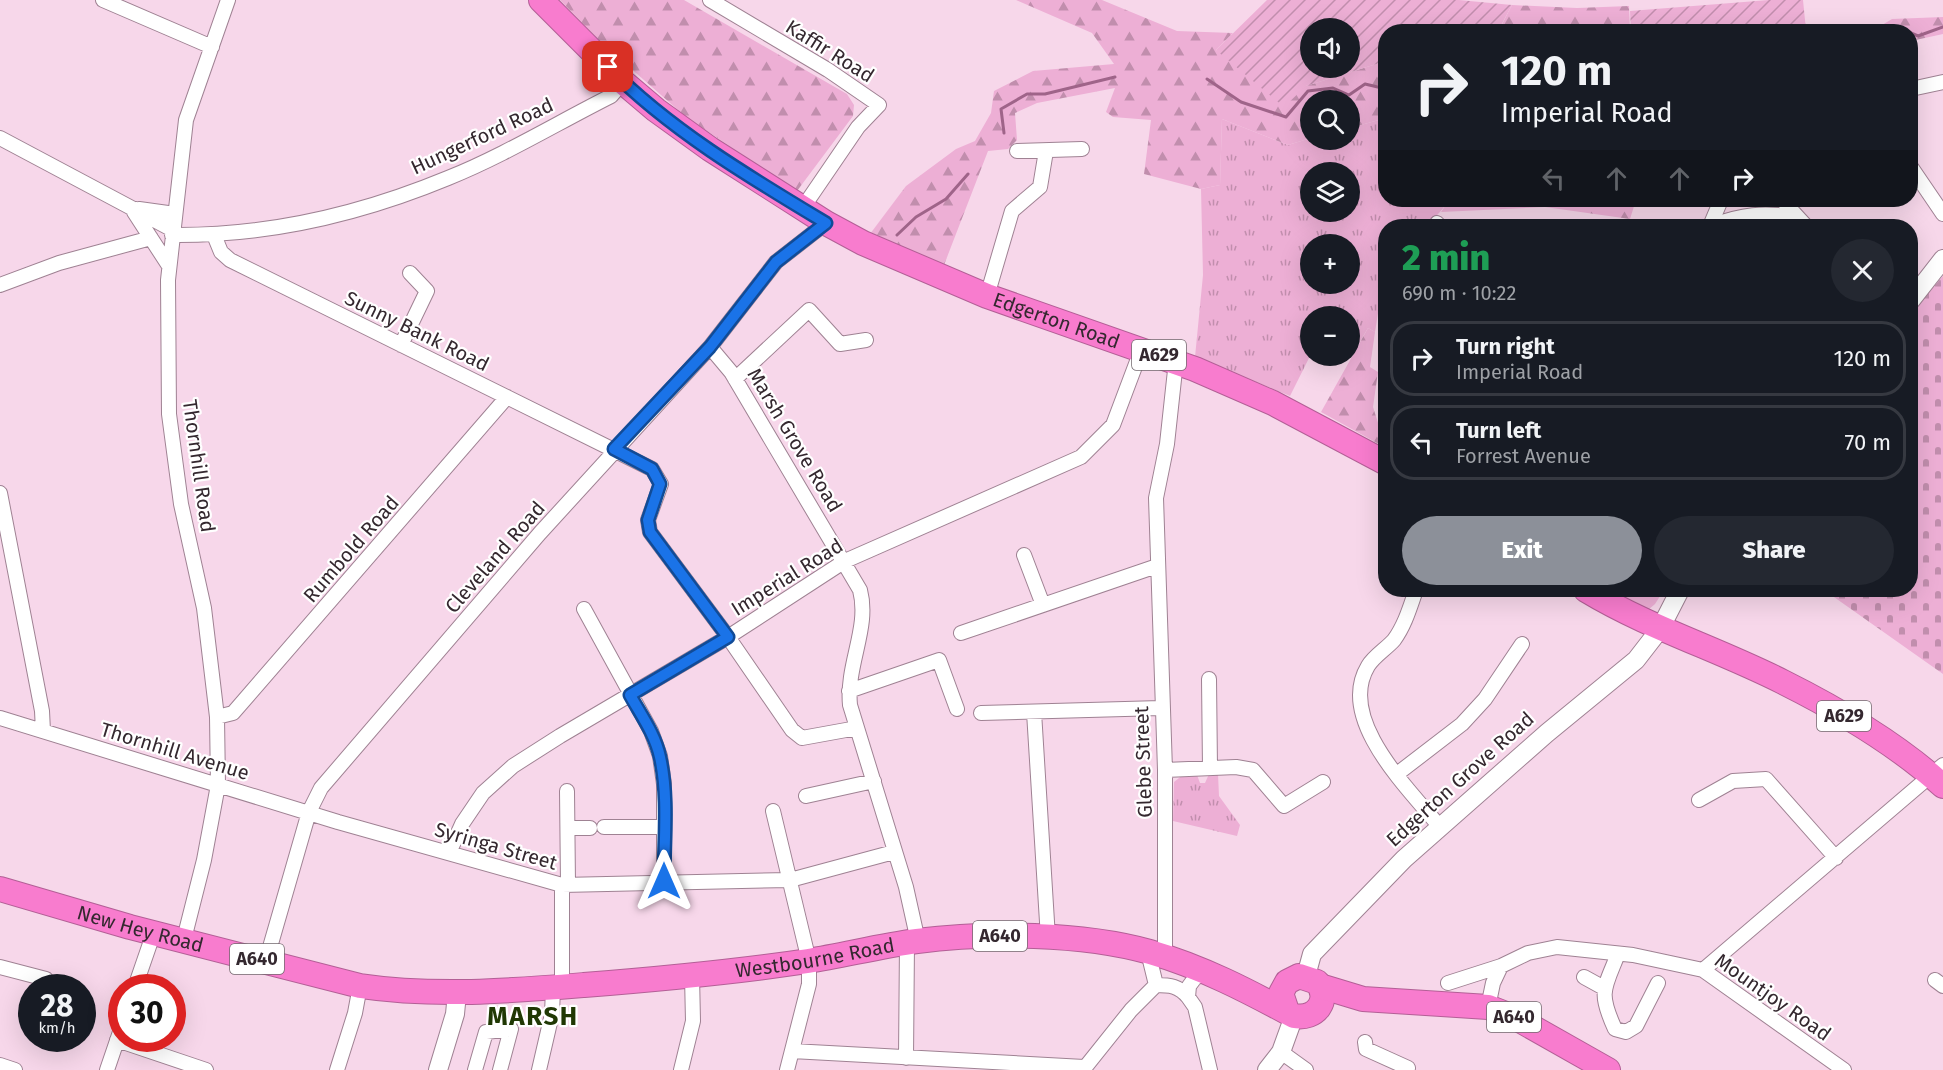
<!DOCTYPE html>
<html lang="en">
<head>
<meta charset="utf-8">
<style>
	:root { --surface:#171b24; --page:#242831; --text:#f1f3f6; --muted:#9ea1a6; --line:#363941; --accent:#8c9099 }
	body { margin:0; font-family:"Fira Sans",sans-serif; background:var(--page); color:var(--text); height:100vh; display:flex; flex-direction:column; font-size:22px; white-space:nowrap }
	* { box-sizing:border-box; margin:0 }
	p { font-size:20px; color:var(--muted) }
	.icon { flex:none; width:33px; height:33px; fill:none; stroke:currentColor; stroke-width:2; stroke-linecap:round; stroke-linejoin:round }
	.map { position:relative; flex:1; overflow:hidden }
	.side { position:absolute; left:1378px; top:219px; width:540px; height:378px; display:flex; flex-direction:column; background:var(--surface); border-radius:24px; box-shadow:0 6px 24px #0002 }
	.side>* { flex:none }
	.guide { position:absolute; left:1378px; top:24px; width:540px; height:183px; border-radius:24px; box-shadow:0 6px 24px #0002; background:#171b24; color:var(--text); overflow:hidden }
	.fabs { position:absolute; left:1300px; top:18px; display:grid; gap:12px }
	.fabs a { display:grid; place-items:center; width:60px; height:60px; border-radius:50%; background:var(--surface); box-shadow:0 6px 24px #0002; font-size:30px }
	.speed { position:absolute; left:18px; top:974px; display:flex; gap:12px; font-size:30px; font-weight:700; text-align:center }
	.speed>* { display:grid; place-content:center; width:78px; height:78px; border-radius:50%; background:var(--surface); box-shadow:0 6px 24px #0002; line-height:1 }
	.speed small { font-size:15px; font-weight:400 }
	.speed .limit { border:9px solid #d22; background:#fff; color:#111 }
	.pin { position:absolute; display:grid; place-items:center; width:51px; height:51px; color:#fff; margin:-26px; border-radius:12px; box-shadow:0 3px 9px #0006 }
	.me { position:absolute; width:66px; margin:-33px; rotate:0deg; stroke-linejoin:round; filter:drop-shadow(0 0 4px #0008) }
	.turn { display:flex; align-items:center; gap:21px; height:126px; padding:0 24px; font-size:27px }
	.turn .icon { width:78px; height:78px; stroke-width:2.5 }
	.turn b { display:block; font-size:42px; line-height:51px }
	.lanes { display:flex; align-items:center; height:57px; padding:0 24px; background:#0003; justify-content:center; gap:30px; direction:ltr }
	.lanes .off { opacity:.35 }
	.round { display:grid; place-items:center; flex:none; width:63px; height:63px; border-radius:32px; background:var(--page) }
	.headline { display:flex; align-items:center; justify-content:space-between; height:102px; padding:0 24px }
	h1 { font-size:36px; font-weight:800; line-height:45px; color:#1e9e55 }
	.cta { display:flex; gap:12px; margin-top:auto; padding:12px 24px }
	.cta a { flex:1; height:69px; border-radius:36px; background:var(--accent); color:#fff; font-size:24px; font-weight:800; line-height:69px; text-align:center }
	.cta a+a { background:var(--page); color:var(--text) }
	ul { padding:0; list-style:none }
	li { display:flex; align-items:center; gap:18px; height:75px; margin:0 12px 9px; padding:0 12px; border:3px solid var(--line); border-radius:24px }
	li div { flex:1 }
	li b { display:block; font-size:22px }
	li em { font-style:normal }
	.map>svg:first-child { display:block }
	.grass { fill:url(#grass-tufts); fill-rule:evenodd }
	.forest { fill:url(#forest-firs) }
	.cemetery { fill:url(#cemetery-stones) }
	.garden { fill:url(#garden-furrows); fill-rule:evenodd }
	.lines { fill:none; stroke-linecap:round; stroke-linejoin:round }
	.stream { stroke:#9f6489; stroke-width:3 }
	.street-casing { stroke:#9f8293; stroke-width:16 }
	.secondary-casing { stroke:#9f8293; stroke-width:20 }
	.highway-casing { stroke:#b35f96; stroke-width:26 }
	.street { stroke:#fff; stroke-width:14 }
	.secondary { stroke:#fff; stroke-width:18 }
	.highway { stroke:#f87cce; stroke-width:24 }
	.route-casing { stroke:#114b97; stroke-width:15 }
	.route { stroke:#1a73e8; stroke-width:10 }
	.labels { text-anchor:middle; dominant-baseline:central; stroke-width:4.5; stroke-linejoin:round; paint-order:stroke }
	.shield { fill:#fff; stroke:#71686d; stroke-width:1.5 }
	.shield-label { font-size:18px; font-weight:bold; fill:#34282f }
	.street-label { font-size:20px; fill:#34282f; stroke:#fff }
	.district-label { font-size:26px; font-weight:bold; letter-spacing:1.5px; fill:#203804; stroke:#fff }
</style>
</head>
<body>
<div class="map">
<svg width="1943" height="1070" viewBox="0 0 1943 1070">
	<defs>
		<pattern id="grass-tufts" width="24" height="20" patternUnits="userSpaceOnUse" patternTransform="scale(1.5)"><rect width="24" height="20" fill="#edafd5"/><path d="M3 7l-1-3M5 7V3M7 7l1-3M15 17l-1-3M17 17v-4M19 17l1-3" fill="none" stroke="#c18ead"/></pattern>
		<pattern id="forest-firs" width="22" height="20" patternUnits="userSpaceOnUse" patternTransform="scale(1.5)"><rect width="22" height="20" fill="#edafd5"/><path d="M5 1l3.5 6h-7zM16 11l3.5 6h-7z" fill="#c18ead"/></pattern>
		<pattern id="cemetery-stones" width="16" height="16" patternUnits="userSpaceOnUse" patternTransform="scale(1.5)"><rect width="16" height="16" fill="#edafd5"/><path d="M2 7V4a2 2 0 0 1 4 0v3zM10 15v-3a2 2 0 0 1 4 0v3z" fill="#c18ead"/></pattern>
		<pattern id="garden-furrows" width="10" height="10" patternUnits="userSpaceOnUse" patternTransform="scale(1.5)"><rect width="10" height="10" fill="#edafd5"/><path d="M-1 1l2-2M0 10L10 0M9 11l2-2" fill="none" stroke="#c18ead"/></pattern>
	</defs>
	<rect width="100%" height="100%" fill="#f7d7ea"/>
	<path class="grass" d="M1386,118v82h63c-19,29 -31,26 -63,26v37l-11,69 -7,-4 -17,29 -4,-1h3v-40h-39v38l-21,42 -95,-39 8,-82 -2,-86 19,-4 2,-66 66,26 23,-7 39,2v-12zM1311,172h39v40h-39zM1311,244h39v40h-39z
		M1184,774l13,1 3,8h5l4,-9h9l1,22 21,29 -3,11 -64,-15 1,-39z"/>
	<path class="forest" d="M560,0h124l163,94 7,11 -1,11 -56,75 -111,-74 -83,-73z
		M1016,0h86l75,31 56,2 -17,17 90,36 80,-25v57l-36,10v-28h-39v38l-23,7 -66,-26 -2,66 -19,4 -57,-15 7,-54 -38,-3 -7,-5 9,-24 -78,15 -22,10 2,27 -9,9 -20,2 -44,114 -74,-31 36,-48 50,-37 19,-8 16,-28 3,-22 39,-20 81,-7 -22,-31z
		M1512,5l65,3 52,-2 1,25 -132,1z
		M1943,17v17l-32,7v-9l-39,-1 20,-12z
		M1449,200h187l-6,19 -85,-12 -104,5z
		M1368,328l7,4 -5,35 8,5 -5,35 13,41 -65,-36z
		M1605,590h59l-9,14 -8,7z"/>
	<path class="cemetery" d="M1943,276v398l-119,-84h87v-277z"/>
	<path class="garden" d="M1267,0h192l53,5 -14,26 -112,1v29l-80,25 -22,21 -68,-57zM1311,28h39v40h-39z
		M1769,0h34l3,30 -175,1 -1,-20z"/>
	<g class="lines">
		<path class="stream" d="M1895,32l6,-3 6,3
			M1911,33l7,3 25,-9
			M1207,79l34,23 45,15 22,-26 25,-3 16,7 16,-11 17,4 4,-5
			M1004,133l-3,-24 26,-15h18l70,-17
			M897,235l19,-18 30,-18 22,-25"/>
		<g class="street-casing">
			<path id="street" d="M103,0l109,47
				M710,0l118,70 51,35 -21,22 -56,82
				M1911,89l32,-7
				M0,138l173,92
				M1017,151l65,-2
				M1911,167l32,47
				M1782,200l24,26
				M139,209l36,5
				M134,212l35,54
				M1437,223l2,3
				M1710,226c33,-12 52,-14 87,-9
				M1710,226l11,-26
				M172,235c94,1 189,-21 276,-57 55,-22 111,-56 163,-82l12,-14
				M214,235l7,17 9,8 422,209 9,15 -13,36 2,12 78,105 64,93 10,8 55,-10
				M0,285l59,-22 92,-25
				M987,296l25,-85 28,-24 6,-36
				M401,345l26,-54 -17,-18
				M710,347l21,25 129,218c10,38 -14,74 -10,115l56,182 12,54
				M735,379l74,-69 31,34 26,-4
				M0,493l42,218 1,20
				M1024,555l19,50
				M1416,590c-6,17 -11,35 -22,50 -8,9 -20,16 -26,26 -32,53 40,122 72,161
				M584,609l67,122 9,25 4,28v97
				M961,633l196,-67
				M1209,679l1,89
				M849,691l90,-31 18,49
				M1034,712l14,226
				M981,713l180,-5
				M217,717l16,-4 274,-316
				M0,718l338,104 224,63 228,-5 104,-28
				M1165,770l71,-3 17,3 31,36 39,-24
				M1397,774l65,-50 23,-25 37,-55
				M567,791l1,93
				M806,796l68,-15
				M1699,800l34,-19 33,-2 70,79
				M773,811l36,150v23l-22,86
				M604,827h60
				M568,828h22
				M449,853l13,-29 21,-31 30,-27 47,-30 168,-99 117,-76 236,-104 32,-32 29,-77
				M562,885v102
				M184,939l20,-79 14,-75 -1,-68 -13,-109 -23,-104 -12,-90 -1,-134 18,-160 42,-120
				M1148,952l8,33
				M1618,954c-14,35 -20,38 -3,75l11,3 10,-6 22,-43
				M1165,957v-187l-9,-272 11,-54 9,-83
				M266,961l43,-149 12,-24 219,-255 170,-186 66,-85 50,-39
				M0,967l46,12
				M1703,970l240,-205
				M1205,973l-10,5 -6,8 -1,11 7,10 15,63
				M1584,977l20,11
				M1935,980l8,6
				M1448,983l53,-17 27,-13 29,-6 76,8 70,15 141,100
				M135,987l19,-55
				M1488,1007l5,-24 8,-17
				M117,1040l89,30
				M1365,1042l1,7 42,19
				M792,1051l292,16
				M1281,1052l25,18
				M906,1058l1,-115
				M0,1065l15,5
				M107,1070l15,-44
				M337,1070l18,-57 5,-27
				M475,1070l11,-38 25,-3 -11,41
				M539,1070l13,-56 1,-26
				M681,1070l12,-49 -1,-45
				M1083,1070l48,-60 25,-25c14,0 23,1 32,12"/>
		</g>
		<g class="secondary-casing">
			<path id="secondary" d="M1911,300l32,-41
				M1306,976l6,-22 92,-95 143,-126 89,-73 24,-31 20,-39
				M438,1070l17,-56 2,-21
				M1267,1070l14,-18 13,-36"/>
		</g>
		<g class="highway-casing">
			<g id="highway">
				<path id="s1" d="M541,0l82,82 33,28 54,39 116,74 37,20 124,53 208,73 78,34 113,60"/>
				<path d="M1586,590c63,38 132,59 197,92 56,28 114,62 160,104"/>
				<path id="s2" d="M0,889l130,38 230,59c75,11 149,5 224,-1 75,-6 150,-13 224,-24 37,-6 72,-15 109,-20 70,-9 165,-8 233,11 52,15 98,39 144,64 22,4 37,-16 23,-34l-18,-6 -12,6 -6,11 6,18"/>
				<path d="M1320,986l43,13 125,8 28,11 92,52"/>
			</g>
		</g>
		<use href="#street" class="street"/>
		<use href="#secondary" class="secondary"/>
		<use href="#highway" class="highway"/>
	</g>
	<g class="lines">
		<g class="route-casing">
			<path id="route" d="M608,67c62,63 143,111 218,156l-50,39 -66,85 -96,102 38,20 8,15 -12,36 2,12 78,105 -98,58c11,20 25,39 30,62 9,40 4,84 4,124"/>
		</g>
		<use href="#route" class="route"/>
	</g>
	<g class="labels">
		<g class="shield">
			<rect x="1132" y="340" width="54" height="30" rx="4.5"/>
			<rect x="1817" y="701" width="54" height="30" rx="4.5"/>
			<rect x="973" y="921" width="54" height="30" rx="4.5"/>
			<rect x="230" y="944" width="54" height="30" rx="4.5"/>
			<rect x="1487" y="1002" width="54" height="30" rx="4.5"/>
		</g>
		<g class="shield-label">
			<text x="1159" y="355">A629</text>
			<text x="1844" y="716">A629</text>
			<text x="1000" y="936">A640</text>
			<text x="257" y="959">A640</text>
			<text x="1514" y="1017">A640</text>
		</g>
		<g class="street-label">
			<text transform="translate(830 51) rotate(32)">Kaffir Road</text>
			<text transform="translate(482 136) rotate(-25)">Hungerford Road</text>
			<text stroke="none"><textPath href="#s1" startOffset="614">Edgerton Road</textPath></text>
			<text transform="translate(417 331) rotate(26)">Sunny Bank Road</text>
			<text transform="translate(795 440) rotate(59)">Marsh Grove Road</text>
			<text transform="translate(199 466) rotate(82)">Thornhill Road</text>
			<text transform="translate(351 549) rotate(-49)">Rumbold Road</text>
			<text transform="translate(495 557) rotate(-49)">Cleveland Road</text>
			<text transform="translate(787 577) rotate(-32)">Imperial Road</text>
			<text transform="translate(175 751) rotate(17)">Thornhill Avenue</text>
			<text transform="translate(1143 762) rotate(-92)">Glebe Street</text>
			<text transform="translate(1460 779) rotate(-42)">Edgerton Grove Road</text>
			<text transform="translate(496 846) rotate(16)">Syringa Street</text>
			<text stroke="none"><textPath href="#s2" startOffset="146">New Hey Road</textPath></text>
			<text stroke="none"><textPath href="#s2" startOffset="830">Westbourne Road</textPath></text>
			<text transform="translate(1773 997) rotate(35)">Mountjoy Road</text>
		</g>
		<g class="district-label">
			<text x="533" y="1016">MARSH</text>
		</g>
	</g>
</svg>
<div class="fabs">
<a><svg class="icon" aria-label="sound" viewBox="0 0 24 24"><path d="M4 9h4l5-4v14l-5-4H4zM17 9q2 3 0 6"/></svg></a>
<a><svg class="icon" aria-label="search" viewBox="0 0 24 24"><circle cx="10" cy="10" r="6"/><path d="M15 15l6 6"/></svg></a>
<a><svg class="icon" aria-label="layers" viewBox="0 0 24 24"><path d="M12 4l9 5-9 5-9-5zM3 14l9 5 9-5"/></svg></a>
<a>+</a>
<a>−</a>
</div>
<div class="speed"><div>28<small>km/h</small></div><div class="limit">30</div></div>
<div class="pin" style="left:608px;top:67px;background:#d93025"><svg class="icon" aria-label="arrive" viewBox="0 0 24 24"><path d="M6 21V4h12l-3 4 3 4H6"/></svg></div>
<svg class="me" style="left:664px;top:881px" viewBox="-20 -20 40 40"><path d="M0-17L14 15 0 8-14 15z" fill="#1a73e8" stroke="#fff" stroke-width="4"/></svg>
<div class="guide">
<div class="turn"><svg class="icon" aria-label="right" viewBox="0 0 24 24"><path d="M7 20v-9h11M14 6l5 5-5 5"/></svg><div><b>120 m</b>Imperial Road</div></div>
<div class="lanes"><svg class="icon off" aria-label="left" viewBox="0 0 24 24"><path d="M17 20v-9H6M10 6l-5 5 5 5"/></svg><svg class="icon off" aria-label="ahead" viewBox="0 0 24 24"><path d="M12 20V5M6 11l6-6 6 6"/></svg><svg class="icon off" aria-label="ahead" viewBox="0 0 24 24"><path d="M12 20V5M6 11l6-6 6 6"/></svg><svg class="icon" aria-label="right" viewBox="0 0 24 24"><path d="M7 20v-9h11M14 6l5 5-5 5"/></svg></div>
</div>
<section class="side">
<div class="headline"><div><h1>2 min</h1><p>690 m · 10:22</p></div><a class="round"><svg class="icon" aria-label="close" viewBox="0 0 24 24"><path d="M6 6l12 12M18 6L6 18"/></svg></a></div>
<ul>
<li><svg class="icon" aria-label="right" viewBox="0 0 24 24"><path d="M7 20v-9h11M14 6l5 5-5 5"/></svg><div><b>Turn right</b><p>Imperial Road</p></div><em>120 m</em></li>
<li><svg class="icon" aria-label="left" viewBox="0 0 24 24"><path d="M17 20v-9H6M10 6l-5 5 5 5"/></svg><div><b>Turn left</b><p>Forrest Avenue</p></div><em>70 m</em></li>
</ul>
<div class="cta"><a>Exit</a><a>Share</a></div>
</section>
</div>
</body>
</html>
